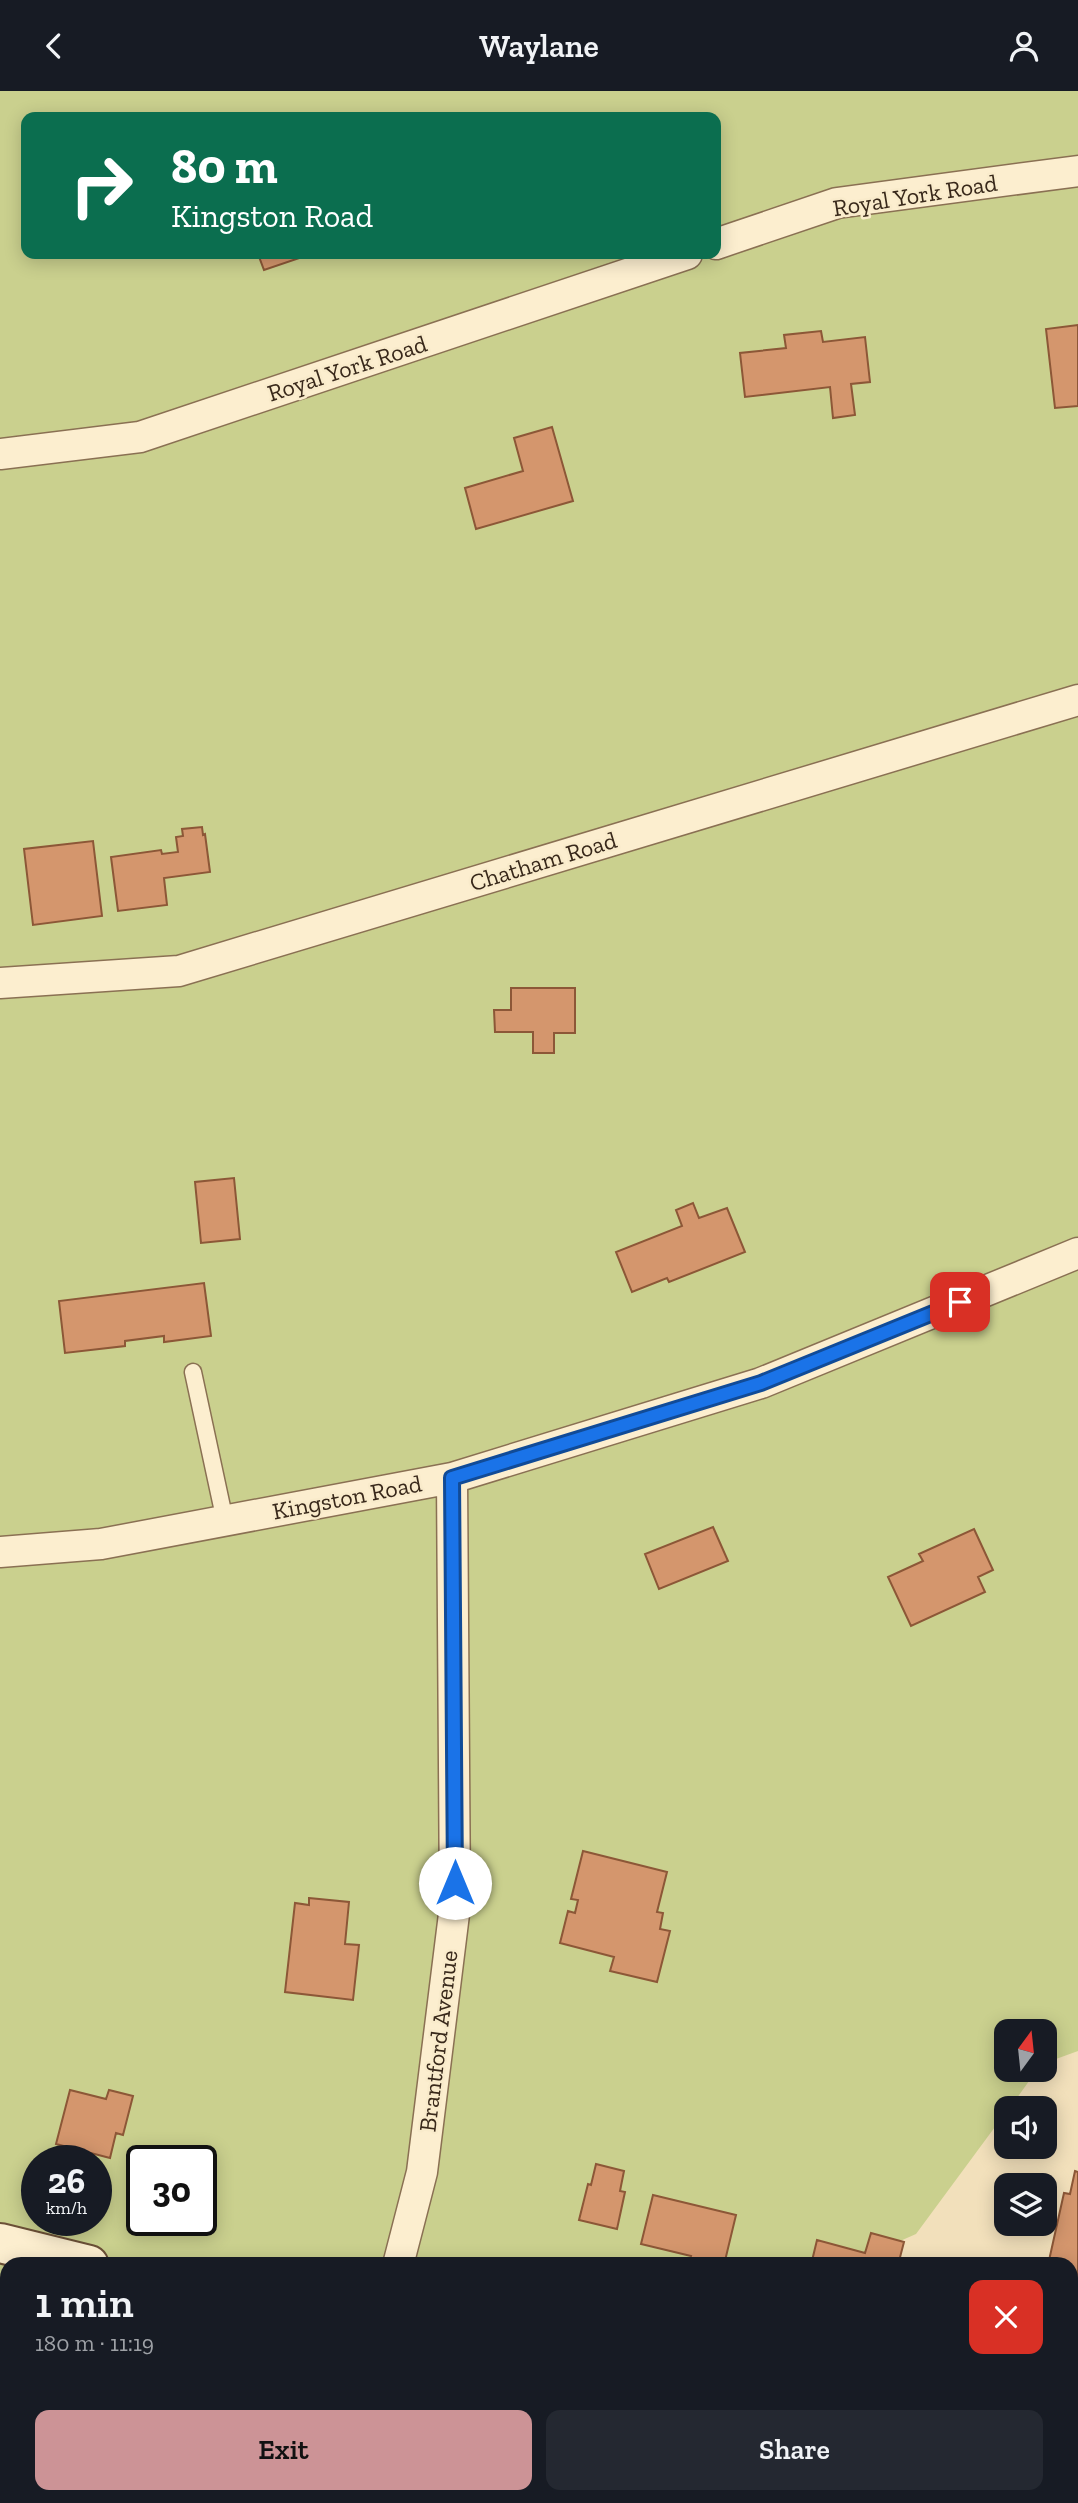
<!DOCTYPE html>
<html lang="en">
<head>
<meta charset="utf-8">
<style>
	:root { --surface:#171b24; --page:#242831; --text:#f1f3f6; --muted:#9ea1a6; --accent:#cc9396 }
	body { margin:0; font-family:"Zilla Slab",serif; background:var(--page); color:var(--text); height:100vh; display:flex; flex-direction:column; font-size:26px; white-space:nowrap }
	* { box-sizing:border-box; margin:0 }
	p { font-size:23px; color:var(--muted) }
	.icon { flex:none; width:38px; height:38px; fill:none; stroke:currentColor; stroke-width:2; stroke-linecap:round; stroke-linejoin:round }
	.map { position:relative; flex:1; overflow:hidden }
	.side { position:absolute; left:0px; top:2166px; width:1078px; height:247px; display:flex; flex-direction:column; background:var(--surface); border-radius:21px 21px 0 0; box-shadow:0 4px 18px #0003 }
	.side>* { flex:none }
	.hud { position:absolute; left:21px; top:21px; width:700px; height:147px; border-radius:14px; box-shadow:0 4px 18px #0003; background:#0b6e4f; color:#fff; overflow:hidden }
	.needle { width:46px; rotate:15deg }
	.fabs { position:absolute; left:994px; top:1928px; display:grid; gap:14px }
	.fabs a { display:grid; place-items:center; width:63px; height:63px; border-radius:14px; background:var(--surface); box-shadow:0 4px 18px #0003; font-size:35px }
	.speed { position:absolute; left:21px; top:2054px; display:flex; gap:14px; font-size:35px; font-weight:700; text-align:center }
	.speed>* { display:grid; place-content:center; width:91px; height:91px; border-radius:50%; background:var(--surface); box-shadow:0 4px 18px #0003; line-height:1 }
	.speed small { font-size:18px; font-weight:400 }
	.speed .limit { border:4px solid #111; border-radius:10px; background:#fff; color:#111 }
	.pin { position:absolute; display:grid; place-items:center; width:60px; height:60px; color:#fff; margin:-30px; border-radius:14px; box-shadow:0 4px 10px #0006 }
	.me { position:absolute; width:77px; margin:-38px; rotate:0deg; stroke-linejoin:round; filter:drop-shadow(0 0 5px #0008) }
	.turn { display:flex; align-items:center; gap:24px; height:147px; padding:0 35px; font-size:32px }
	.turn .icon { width:91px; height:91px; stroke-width:2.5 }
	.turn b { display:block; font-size:49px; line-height:60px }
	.round { display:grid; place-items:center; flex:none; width:74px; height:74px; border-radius:14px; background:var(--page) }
	.head { display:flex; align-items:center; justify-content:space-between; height:119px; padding:0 35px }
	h1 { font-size:42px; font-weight:600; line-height:52px }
	.cta { display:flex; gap:14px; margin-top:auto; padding:14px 35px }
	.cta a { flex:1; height:80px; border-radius:14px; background:var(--accent); color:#111; font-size:28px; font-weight:600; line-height:80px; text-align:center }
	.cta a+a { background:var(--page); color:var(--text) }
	header { display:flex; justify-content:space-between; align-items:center; height:91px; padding:0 35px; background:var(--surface); font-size:32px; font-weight:600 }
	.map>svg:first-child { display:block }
	.green { fill:#cad08e; fill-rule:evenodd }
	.building { fill:#d4966d; stroke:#8c5737; stroke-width:2 }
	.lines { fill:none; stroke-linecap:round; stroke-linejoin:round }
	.lane-casing { stroke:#8a7053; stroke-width:19 }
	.street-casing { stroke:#8a7053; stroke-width:33 }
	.secondary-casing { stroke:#6c5037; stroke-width:42 }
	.lane { stroke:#fceecf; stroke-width:16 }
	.street { stroke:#fceecf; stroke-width:30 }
	.secondary { stroke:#fceecf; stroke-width:38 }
	.route-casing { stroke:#114b97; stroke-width:18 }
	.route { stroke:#1a73e8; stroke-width:12 }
	.labels { text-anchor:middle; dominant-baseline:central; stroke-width:5; stroke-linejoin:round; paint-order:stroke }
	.street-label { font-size:24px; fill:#38281a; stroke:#f9ebcb }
</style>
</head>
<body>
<header><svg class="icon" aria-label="back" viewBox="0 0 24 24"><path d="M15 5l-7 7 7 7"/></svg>Waylane<svg class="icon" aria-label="person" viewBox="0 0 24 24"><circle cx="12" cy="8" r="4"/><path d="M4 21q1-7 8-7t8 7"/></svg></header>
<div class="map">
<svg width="1078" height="2412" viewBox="0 0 1078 2412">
	<rect width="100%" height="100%" fill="#f2e0bb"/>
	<path class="green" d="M0,0h1078v1960l-33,12v-31h-39v38h31l-28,39h-3v3l-90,122 -68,30 -841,1v232h749l-1,6h-755zM26,26h690v137h-690zM37,2070h59v60h-59zM142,2070h59v60h-59z"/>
	<path class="building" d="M258,163h53l-47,16z
		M1078,234v81l-23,2 -9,-79z
		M821,240l2,11 42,-5 5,45 -19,2 4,31 -22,3 -3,-31 -85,10 -5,-44 46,-5 -2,-13z
		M552,336l21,74 -97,28 -11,-41 58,-17 -9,-33z
		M202,736l1,8 2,-1 5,38 -46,6 3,27 -49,6 -7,-54 50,-7 1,4 16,-2 -2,-15 7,-1 -1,-7z
		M93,750l9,75 -69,9 -9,-76z
		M511,897h64v45h-21v20h-21v-21h-38l-1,-22h17z
		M234,1087l6,61 -39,4 -6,-61z
		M693,1112l6,15 28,-10 18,44 -76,30 -2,-4 -35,14 -16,-40 66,-26 -6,-16z
		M204,1192l7,53 -47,6v-6l-39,5v5l-60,7 -6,-52z
		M713,1436l15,34 -69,28 -14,-35z
		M974,1438l19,41 -15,7 7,15 -74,34 -23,-49 35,-16 -4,-7z
		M583,1760l84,21 -10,40 6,1 -3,16 10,2 -13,51 -47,-11 4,-14 -54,-14 8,-32 7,2 3,-13 -7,-1z
		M309,1807l40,4 -4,42 14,1 -6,55 -68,-8 10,-89 14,2z
		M70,1999l36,9 3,-9 24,6 -10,39 -7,-2 -6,25 -54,-14z
		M596,2073l28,7 -4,20 5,1 -8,37 -38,-9 9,-36 3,1z
		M1075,2080l3,1v190l-7,-1v-96h-23l16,-72 6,1z
		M653,2104l83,20 -12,50 -35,-3 2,-6 -50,-12z
		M871,2142l33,9 -6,23h-87l6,-25 48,13z"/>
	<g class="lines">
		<g class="lane-casing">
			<path id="lane" d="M193,1281l32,149"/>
		</g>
		<g class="street-casing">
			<path id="street" d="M716,153l121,-41 241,-32
				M0,363l140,-17 547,-183
				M0,892l179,-12 899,-271
				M0,1461l101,-8 351,-66 309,-95 317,-130
				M398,2174l24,-93 33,-266 -3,-428"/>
		</g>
		<g class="secondary-casing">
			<path id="secondary" d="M0,2152l89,22
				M1063,2406l15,4"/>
		</g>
		<use href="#lane" class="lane"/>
		<use href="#street" class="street"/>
		<use href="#secondary" class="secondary"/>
	</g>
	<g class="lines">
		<g class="route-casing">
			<path id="route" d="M455,1792l-3,-405 309,-95 199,-81"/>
		</g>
		<use href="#route" class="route"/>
	</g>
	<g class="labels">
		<g class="street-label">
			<text transform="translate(915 104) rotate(-9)">Royal York Road</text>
			<text transform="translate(347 277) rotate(-18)">Royal York Road</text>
			<text transform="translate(543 770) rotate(-17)">Chatham Road</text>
			<text transform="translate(347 1406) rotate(-11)">Kingston Road</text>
			<text transform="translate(438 1950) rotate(-83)">Brantford Avenue</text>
		</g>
	</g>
</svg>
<div class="fabs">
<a><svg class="needle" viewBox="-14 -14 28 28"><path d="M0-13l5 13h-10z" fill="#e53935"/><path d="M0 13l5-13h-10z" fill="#9ea1a6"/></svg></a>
<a><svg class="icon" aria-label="sound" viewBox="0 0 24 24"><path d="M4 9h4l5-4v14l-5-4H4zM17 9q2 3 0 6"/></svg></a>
<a><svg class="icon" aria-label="layers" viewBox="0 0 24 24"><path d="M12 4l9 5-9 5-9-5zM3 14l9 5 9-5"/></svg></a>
</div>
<div class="speed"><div>26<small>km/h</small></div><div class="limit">30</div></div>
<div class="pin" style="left:960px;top:1211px;background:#d93025"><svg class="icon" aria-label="arrive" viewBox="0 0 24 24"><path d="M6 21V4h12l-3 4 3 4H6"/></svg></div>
<svg class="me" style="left:455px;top:1792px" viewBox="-20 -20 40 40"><circle r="19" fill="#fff"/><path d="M0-13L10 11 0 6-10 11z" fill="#1a73e8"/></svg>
<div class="hud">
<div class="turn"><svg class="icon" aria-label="right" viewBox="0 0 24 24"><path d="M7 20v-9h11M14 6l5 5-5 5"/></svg><div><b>80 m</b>Kingston Road</div></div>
</div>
<section class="side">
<div class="head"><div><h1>1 min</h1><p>180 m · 11:19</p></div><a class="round" style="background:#d93025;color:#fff"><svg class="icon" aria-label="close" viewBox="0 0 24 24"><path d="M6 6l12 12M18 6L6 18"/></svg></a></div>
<div class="cta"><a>Exit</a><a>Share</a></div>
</section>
</div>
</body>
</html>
